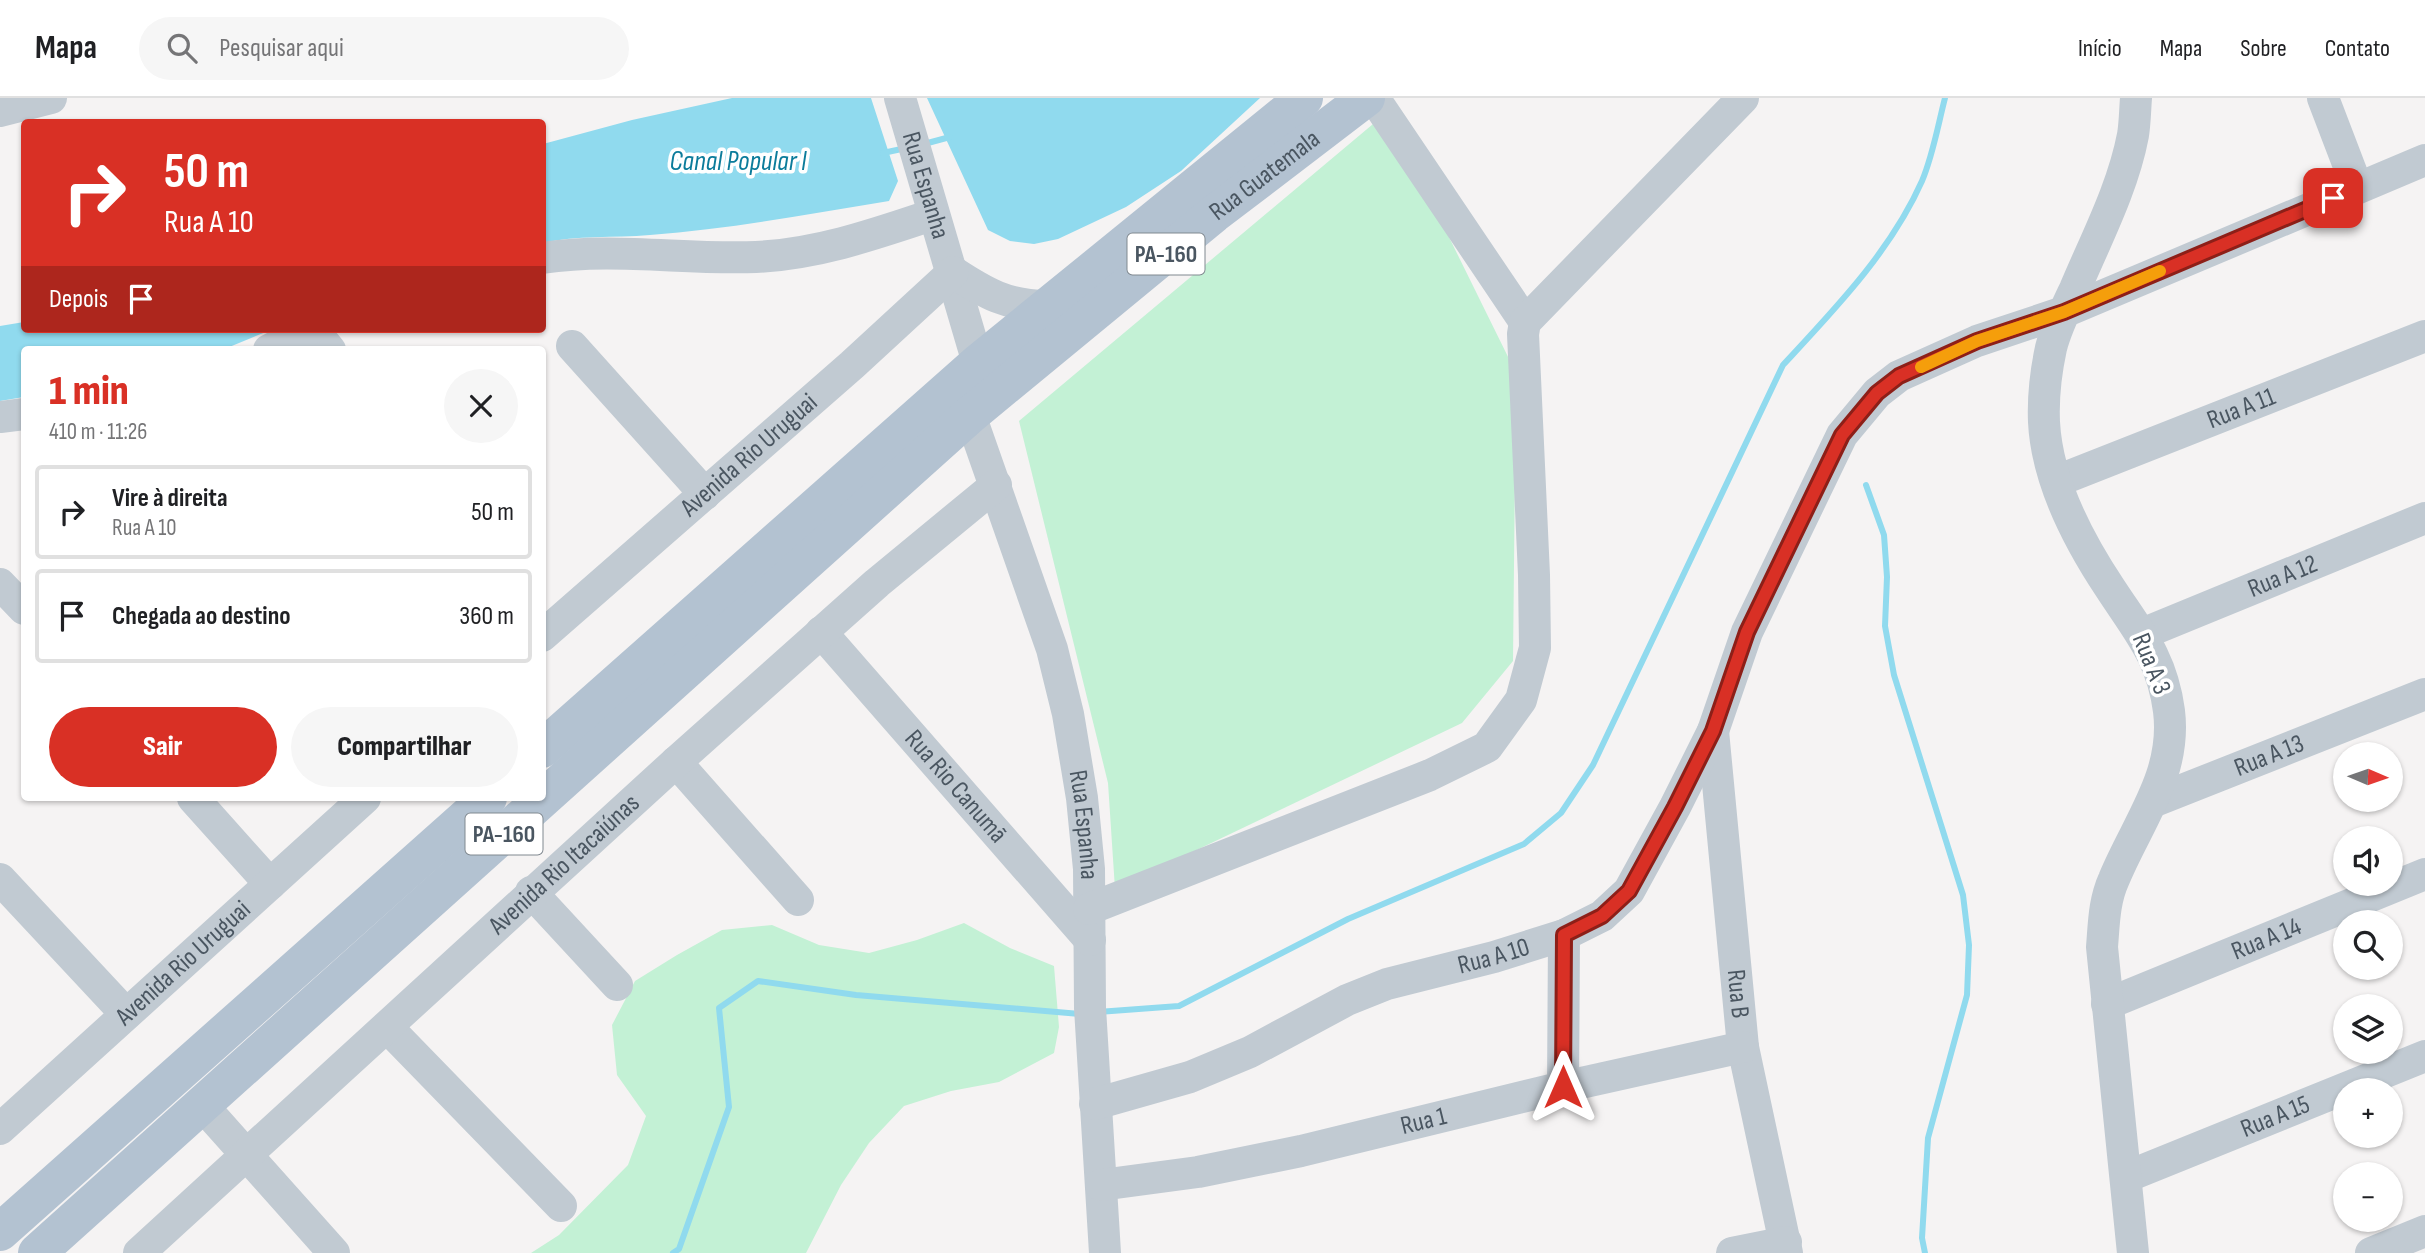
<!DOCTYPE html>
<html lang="pt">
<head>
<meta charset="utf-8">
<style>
	:root { --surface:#fff; --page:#f6f6f6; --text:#202124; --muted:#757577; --line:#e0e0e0; --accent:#d93025 }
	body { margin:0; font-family:"Sofia Sans Condensed",sans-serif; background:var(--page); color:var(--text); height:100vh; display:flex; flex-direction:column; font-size:26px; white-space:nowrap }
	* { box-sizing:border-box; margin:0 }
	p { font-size:23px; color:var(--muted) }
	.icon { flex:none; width:38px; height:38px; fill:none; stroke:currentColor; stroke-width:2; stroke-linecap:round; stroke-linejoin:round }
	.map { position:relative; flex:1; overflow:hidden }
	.sheet { position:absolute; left:21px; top:248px; width:525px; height:455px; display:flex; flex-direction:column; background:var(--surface); border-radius:7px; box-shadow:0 2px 5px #0004 }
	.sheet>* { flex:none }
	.banner { position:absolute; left:21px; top:21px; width:525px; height:214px; border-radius:7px; box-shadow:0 2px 5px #0004; background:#d93025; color:#fff; overflow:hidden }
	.needle { width:46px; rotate:92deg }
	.tools { position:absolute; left:2333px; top:644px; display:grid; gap:14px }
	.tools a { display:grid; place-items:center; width:70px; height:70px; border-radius:50%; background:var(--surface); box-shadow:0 2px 5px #0004; font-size:35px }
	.pin { position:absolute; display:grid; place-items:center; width:60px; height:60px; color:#fff; margin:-30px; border-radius:14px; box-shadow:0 4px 10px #0006 }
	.me { position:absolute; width:77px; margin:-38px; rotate:0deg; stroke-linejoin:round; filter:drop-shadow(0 0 5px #0008) }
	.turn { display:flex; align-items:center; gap:24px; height:147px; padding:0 28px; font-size:32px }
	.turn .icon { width:91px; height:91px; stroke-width:2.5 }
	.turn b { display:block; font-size:49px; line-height:60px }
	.then { display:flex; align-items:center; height:66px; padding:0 28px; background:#0003; gap:14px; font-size:26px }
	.round { display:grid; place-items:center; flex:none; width:74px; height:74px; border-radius:37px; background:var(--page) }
	.overview { display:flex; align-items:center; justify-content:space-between; height:119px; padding:0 28px }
	h1 { font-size:42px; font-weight:800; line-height:52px; color:var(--accent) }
	.primary-button { display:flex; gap:14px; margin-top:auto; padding:14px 28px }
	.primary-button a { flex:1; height:80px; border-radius:42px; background:var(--accent); color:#fff; font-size:28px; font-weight:800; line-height:80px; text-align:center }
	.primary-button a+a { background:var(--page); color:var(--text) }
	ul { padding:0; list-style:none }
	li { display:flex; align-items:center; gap:21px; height:94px; margin:0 14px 10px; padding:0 14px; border:4px solid var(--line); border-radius:7px }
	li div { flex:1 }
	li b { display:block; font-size:26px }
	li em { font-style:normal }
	header { display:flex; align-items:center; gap:42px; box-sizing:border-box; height:98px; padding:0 35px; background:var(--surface); border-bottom:2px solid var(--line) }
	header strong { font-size:33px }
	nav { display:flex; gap:38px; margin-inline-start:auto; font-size:24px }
	.search { width:490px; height:63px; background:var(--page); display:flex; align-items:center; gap:18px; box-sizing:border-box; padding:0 24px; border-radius:38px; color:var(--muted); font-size:26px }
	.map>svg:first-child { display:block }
	.green { fill:#c3f1d5 }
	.water { fill:#90daee }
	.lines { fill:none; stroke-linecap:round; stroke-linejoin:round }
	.stream { stroke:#90daee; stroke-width:6 }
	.minor { stroke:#c1cad2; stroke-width:32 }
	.major { stroke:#b3c2d1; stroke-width:38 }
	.route-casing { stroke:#8d1f18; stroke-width:18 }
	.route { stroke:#d93025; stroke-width:12 }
	.slow { stroke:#f59e0b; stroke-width:12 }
	.labels { text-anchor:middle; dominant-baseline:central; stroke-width:7; stroke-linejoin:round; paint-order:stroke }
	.shield { fill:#fff; stroke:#808990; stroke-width:2 }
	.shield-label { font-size:24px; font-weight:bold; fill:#4a5661 }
	.street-label { font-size:26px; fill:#4a5661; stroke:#fff }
	.water-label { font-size:28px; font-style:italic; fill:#0c7c9b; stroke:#fff }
</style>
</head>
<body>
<header>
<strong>Mapa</strong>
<div class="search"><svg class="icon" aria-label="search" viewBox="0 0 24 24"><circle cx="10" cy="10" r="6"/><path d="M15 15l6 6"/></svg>Pesquisar aqui</div>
<nav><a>Início</a><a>Mapa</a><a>Sobre</a><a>Contato</a></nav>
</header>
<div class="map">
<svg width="2425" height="1155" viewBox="0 0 2425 1155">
	<rect width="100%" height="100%" fill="#f5f3f3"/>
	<path class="green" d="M1379,21l64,106 73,148 -3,288 -51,62 -347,166 -7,-106 -89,-362z
		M964,825l46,25 44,18 5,61 -5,26 -55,29 -48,9 -47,15 -35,37 -28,42 -35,68h-275l28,-18 69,-70 18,-49 -29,-41 -5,-50 23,-44 42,-26 45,-25 50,-5 47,20 50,8 48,-13z"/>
	<path class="water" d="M732,0h139l27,83 -9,20c-79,13 -159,28 -239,34 -36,3 -73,0 -107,8v-99l89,-24z
		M927,0h333l-79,73 -55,36 -68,32 -24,5 -24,-3 -22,-11z
		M24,224v7h249l-51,21h-198v47l-24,4v-75z"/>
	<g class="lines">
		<path class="stream" d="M924,46l26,-7
			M883,55l23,-5
			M1866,387l18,50 3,42 -2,49 9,49 69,220 6,50 -2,50 -39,143 -6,100 3,15
			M1098,914l81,-6 169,-87 176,-75 37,-31 32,-48 190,-400c52,-56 108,-114 139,-184 11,-26 16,-56 23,-83
			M673,1155l6,-4 50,-142 -10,-99 39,-27 98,14 224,19"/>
		<g class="minor">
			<path id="s1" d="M900,0l78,265"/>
			<path d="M1374,0l151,224"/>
			<path d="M2323,0l34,89"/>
			<path d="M0,13l51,-13"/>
			<path d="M542,160c71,-11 143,2 214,-1 62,-3 119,-23 176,-42"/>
			<path d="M953,174c32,21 54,34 94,34"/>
			<path d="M313,231l17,21"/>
			<path d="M572,248l133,148"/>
			<path d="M269,252l41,-21"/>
			<path id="s2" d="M970,317l82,234 16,65 14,84 7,71 1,139 15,245"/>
			<path d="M0,319l24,-3"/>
			<path id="s3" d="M2057,383l368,-145"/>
			<path d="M0,486l24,25"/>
			<path id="s4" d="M821,534l269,308"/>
			<path id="s5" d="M2142,536l283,-116"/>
			<path id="s6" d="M542,538l310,-271 101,-93"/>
			<path id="s7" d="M1713,633l30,316 44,206"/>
			<path d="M676,664l122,138"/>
			<path d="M193,700l77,86"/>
			<path id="s8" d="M2152,704l273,-108"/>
			<path d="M0,781l126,135"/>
			<path d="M531,794l86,93"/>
			<path d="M1089,811l341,-134 57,-28 34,-47 14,-52 -1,-73 -11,-241 2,-12 218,-224"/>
			<path id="s9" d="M2107,906l318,-130"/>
			<path d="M387,929l174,179"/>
			<path d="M1563,989l1,-152"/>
			<path id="s10" d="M1095,1006l95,-27 60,-25 97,-52 40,-16 107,-27 70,-22 38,-19 27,-25 46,-84 38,-76 34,-99 95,-197 35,-42 22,-17 78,-35 87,-29 361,-152"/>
			<path d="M202,1007l132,148"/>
			<path id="s11" d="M0,1031l365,-331"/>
			<path id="s12" d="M2126,1079l299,-121"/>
			<path id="s13" d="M1101,1087l97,-13 103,-21 262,-64 180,-40"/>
			<path id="s14" d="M139,1155l537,-491 201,-179 119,-98"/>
			<path d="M1732,1155l54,-11"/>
			<path d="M2133,1155l-31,-306c2,-24 2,-46 12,-68 23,-56 63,-104 55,-168 -7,-54 -31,-80 -59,-123 -32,-48 -63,-107 -66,-166 -1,-24 2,-51 7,-74 5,-20 15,-40 24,-59 21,-50 48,-101 58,-154 2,-12 2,-25 3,-37"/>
			<path d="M2371,1155l54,-22"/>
		</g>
		<g class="major">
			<path d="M542,651l436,-386 326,-265"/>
			<path d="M0,1134l488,-434"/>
			<path id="s15" d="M37,1155l933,-838 244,-201 152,-116"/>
		</g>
	</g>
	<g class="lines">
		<g class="route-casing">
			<path id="route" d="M1563,989l1,-152 38,-19 27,-25 46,-84 38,-76 34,-99 95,-197 35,-42 22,-17 78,-35 87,-29 269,-114"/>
		</g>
		<use href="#route" class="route"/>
		<path class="slow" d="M1921,269l56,-26 87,-29 96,-41"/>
	</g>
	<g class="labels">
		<g class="shield">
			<rect x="1127.5" y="135.5" width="77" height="41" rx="5"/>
			<rect x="465.5" y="715.5" width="77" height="41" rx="5"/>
		</g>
		<g class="shield-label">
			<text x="1166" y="156">PA-160</text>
			<text x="504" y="736">PA-160</text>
		</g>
		<g class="street-label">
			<text stroke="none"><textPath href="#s15" startOffset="1634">Rua Guatemala</textPath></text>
			<text stroke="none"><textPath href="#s1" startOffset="91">Rua Espanha</textPath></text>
			<text stroke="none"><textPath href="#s3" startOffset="198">Rua A 11</textPath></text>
			<text stroke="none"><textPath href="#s6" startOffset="275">Avenida Rio Uruguai</textPath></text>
			<text stroke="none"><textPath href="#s5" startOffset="152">Rua A 12</textPath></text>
			<text transform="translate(2151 566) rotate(68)">Rua A 3</text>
			<text stroke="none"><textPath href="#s8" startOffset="126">Rua A 13</textPath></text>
			<text stroke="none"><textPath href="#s4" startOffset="205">Rua Rio Canumã</textPath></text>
			<text stroke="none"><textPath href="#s2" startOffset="427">Rua Espanha</textPath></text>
			<text stroke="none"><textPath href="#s14" startOffset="576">Avenida Rio Itacaiúnas</textPath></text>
			<text stroke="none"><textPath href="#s9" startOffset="172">Rua A 14</textPath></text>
			<text stroke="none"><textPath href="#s10" startOffset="427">Rua A 10</textPath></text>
			<text stroke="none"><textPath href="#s11" startOffset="247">Avenida Rio Uruguai</textPath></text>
			<text stroke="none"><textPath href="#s7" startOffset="264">Rua B</textPath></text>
			<text stroke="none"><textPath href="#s12" startOffset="161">Rua A 15</textPath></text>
			<text stroke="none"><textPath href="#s13" startOffset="329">Rua 1</textPath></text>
		</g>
		<g class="water-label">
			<text x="738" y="63">Canal Popular I</text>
		</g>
	</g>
</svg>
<div class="tools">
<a><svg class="needle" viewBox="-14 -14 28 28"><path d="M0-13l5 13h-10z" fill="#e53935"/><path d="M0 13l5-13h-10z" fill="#757577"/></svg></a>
<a><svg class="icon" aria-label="sound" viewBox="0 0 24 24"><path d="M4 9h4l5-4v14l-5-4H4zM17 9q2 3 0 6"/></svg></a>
<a><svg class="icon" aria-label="search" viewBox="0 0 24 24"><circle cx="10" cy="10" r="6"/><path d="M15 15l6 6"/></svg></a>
<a><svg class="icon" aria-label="layers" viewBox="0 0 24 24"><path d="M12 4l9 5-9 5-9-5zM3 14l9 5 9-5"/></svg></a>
<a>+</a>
<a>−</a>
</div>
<div class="pin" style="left:2333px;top:100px;background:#d93025"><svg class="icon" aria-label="arrive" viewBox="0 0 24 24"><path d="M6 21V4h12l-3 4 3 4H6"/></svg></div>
<svg class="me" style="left:1563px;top:989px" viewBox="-20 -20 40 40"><path d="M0-17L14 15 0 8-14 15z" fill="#d93025" stroke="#fff" stroke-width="4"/></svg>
<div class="banner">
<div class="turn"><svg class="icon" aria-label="right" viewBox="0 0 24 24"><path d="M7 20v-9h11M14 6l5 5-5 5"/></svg><div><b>50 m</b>Rua A 10</div></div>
<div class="then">Depois<svg class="icon" aria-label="arrive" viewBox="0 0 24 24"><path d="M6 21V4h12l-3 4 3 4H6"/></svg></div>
</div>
<section class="sheet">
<div class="overview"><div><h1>1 min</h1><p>410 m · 11:26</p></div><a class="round"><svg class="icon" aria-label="close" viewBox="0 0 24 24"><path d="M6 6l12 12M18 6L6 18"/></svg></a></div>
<ul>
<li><svg class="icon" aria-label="right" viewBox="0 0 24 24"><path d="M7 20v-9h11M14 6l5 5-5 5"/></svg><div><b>Vire à direita</b><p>Rua A 10</p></div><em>50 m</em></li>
<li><svg class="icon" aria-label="arrive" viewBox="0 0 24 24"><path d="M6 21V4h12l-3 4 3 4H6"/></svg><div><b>Chegada ao destino</b></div><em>360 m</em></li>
</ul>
<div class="primary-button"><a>Sair</a><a>Compartilhar</a></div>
</section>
</div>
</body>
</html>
